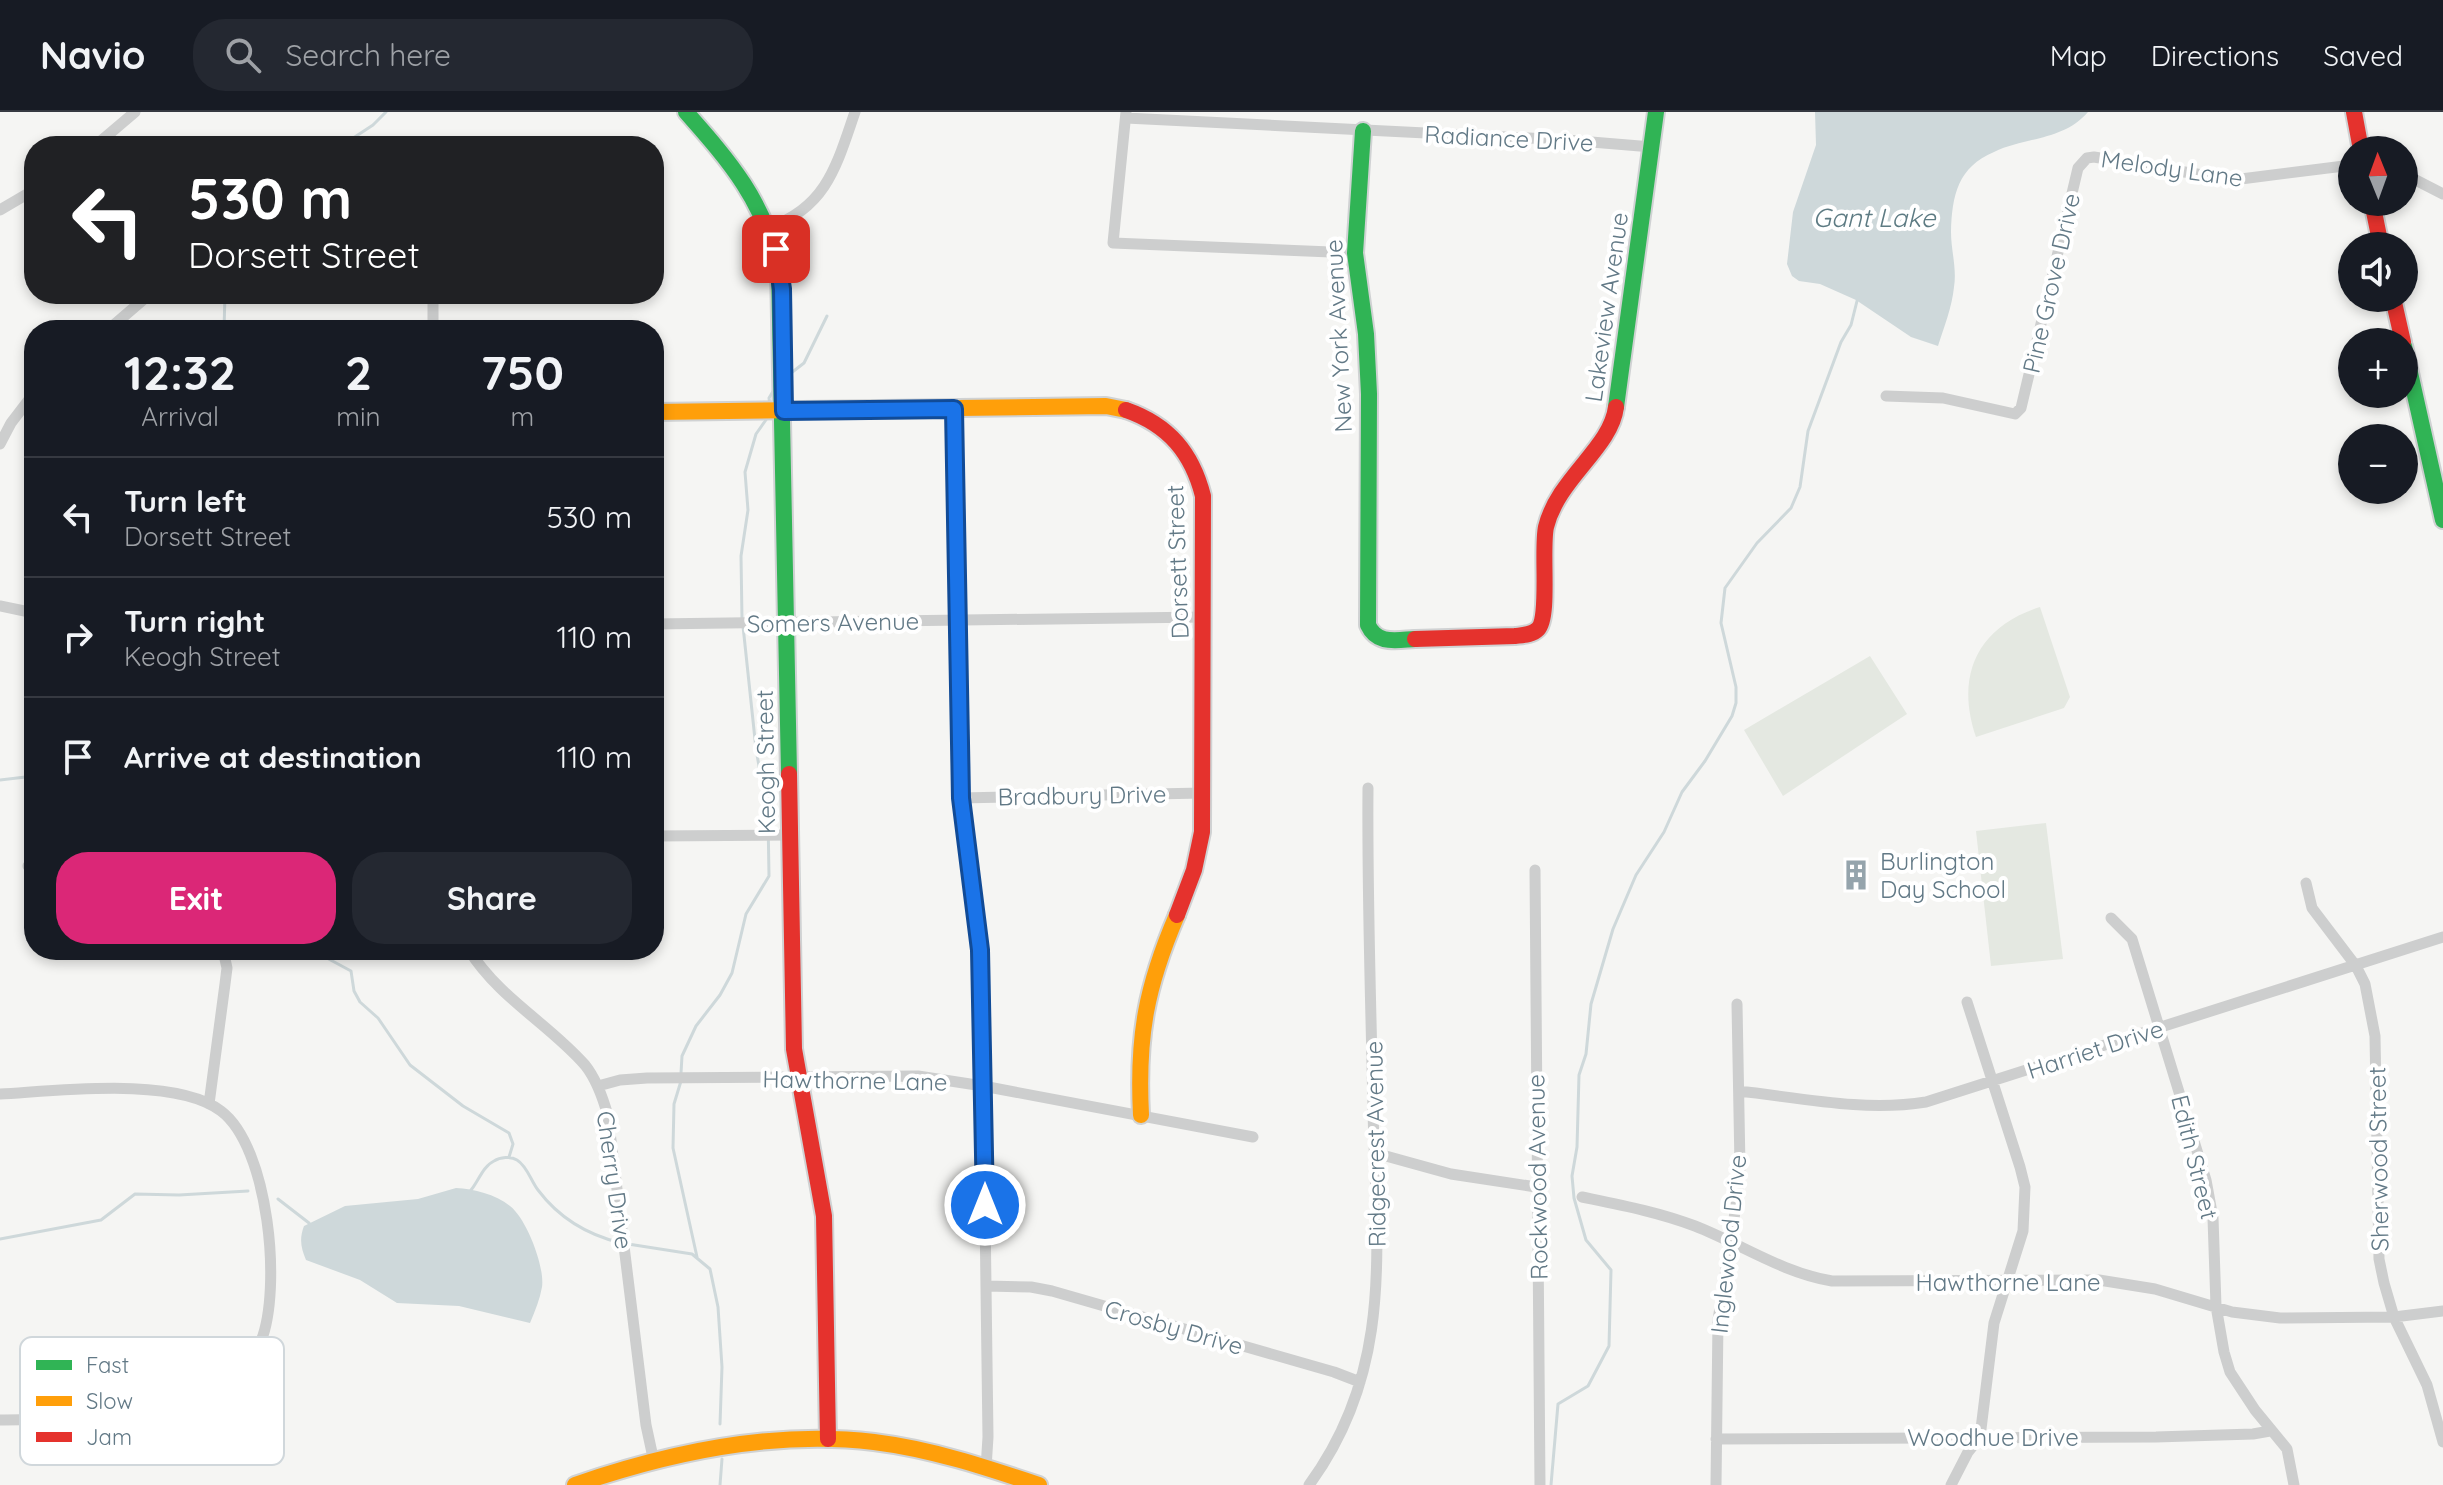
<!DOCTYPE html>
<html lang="en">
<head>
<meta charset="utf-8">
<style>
	:root { --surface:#171b24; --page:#242831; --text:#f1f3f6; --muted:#9ea1a6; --line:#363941; --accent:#db2777 }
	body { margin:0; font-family:Quicksand,sans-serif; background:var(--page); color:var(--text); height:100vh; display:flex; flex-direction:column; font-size:30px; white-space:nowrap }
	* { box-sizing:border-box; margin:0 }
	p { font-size:26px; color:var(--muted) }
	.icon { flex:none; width:44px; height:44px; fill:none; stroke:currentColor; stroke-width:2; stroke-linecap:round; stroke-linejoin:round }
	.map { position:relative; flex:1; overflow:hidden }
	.drawer { position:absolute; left:24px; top:208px; width:640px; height:640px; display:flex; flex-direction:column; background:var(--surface); border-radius:32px; box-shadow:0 4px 12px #0003 }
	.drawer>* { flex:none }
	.hud { position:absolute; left:24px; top:24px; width:640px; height:168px; border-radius:32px; box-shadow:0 4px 12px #0003; background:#202124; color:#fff; overflow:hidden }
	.needle { width:52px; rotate:359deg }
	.fabs { position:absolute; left:2338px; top:24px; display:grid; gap:16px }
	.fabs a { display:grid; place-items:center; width:80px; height:80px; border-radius:50%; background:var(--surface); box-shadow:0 4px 12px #0003; font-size:40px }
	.pin { position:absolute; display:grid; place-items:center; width:68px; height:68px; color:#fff; margin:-34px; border-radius:16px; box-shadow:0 4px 12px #0006 }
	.me { position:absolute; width:88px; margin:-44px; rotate:0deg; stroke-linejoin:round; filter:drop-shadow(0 0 6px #0008) }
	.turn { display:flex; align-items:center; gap:28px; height:168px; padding:0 32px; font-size:36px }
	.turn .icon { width:104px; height:104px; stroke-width:2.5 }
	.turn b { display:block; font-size:56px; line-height:68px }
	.eta { display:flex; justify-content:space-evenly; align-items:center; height:136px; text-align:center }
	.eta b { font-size:48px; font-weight:700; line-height:56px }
	.action { display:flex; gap:16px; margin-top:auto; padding:16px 32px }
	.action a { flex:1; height:92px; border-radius:32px; background:var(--accent); color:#fff; font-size:32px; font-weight:700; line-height:92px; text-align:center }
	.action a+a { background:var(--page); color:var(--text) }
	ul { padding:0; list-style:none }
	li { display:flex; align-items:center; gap:24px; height:120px; padding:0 32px; border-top:2px solid var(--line) }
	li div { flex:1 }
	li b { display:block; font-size:30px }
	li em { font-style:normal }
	header { display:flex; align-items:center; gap:48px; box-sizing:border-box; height:112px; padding:0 40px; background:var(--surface); border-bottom:2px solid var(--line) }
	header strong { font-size:38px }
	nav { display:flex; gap:44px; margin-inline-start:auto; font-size:28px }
	.search { width:560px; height:72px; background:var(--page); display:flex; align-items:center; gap:20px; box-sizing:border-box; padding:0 28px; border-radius:32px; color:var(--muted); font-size:30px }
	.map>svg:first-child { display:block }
	.green { fill:#e4e8e1 }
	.water { fill:#ced8da }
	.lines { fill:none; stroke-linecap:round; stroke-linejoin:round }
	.stream { stroke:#ced8da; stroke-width:3 }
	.fast-casing { stroke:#d0d2d3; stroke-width:20 }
	.slow-casing { stroke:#d0d2d3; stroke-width:20 }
	.jam-casing { stroke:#d0d2d3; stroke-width:20 }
	.street { stroke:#cdcece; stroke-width:11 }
	.fast { stroke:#30b455; stroke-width:16 }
	.slow { stroke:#ff9f0a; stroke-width:16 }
	.jam { stroke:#e5322d; stroke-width:16 }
	.route-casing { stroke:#114b97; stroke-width:20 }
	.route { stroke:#1a73e8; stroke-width:14 }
	.labels { text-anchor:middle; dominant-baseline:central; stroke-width:8; stroke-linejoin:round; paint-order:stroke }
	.street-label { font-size:24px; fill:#627986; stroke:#fff }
	.poi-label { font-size:24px; fill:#627986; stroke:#fff; text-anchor:start }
	.water-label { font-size:26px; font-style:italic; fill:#5d7b83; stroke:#fff }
	.key { fill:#fff; stroke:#d0d7db; stroke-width:2 }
	.key-label { font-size:22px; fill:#627986 }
</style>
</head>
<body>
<header>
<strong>Navio</strong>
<div class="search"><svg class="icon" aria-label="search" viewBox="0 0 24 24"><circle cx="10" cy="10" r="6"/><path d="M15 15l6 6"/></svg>Search here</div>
<nav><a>Map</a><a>Directions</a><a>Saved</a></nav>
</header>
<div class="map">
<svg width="2443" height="1373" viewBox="0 0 2443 1373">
	<rect width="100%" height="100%" fill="#f5f5f3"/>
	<path class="green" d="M2040,495l30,90 -6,11 -88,29c-21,-61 1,-110 64,-130z
		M1870,544l37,58 -124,82 -39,-66z
		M2046,711l17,136 -72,7 -15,-135z"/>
	<path class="water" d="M1815,0h273c-25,29 -63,25 -94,40 -36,15 -42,43 -43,80 0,18 6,37 3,55 -2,20 -10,40 -16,59l-27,-9 -55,-37 -36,-16 -21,-3 -7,-5 -5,-12 6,-52 23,-67z
		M456,1076c18,1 39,6 54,18 16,12 35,60 32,81 -2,12 -7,24 -12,36l-71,-17 -62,-3 -37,-23 -54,-20c-5,-12 -7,-21 -2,-34l41,-20 73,-7z"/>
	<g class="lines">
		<path class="stream" d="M341,34l32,-21 13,-13
			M224,218l1,-36
			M786,265l18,-14 23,-47
			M770,294l-1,-8 6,-10
			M742,507l-1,-63 7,-46 -3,-38 11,-38 12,-17
			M0,668l34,-4
			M312,838l39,21 3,20 6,11 18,16 32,47 53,41 46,27 4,11 -4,13
			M681,961l1,-17 14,-30 24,-31 12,-22 14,-59 23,-38 -1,-59 -12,-68 -13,-123
			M681,969l-7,23 -1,44 24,109
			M471,1078c7,-8 12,-24 23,-29 6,-4 17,-5 23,-1 10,6 14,21 21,30 21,28 50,45 83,53
			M278,1087l31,24
			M0,1127l101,-19 34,-26 44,1 69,-4
			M628,1132l64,10 18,15 8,38 4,60 -2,57
			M720,1373l2,-26
			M1551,1373l7,-81 30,-18 21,-40 2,-76 -25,-30 -12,-42 -2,-22 5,-29 2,-72 7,-21 5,-50 22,-75 23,-54 28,-43 18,-40 23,-31 27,-45 4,-13v-16l-15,-64 4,-35 32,-45 34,-35 9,-21 8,-56 33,-89 10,-17 7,-28"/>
		<g class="fast-casing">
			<path id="fast" d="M686,0c45,51 78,89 93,157l10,505
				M1363,19l-8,122 11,81 3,60 -1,231c9,20 28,15 47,14
				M2404,234l39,174
				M1616,295l40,-295"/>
		</g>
		<g class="slow-casing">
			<path id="slow" d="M654,300l452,-6 20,4
				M1141,1003c-4,-78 5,-128 36,-200
				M575,1373c95,-33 198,-55 299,-43 57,7 111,25 165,43"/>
		</g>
		<g class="jam-casing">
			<path id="jam" d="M2354,0l7,38
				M2372,90l9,44
				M2393,186l10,44
				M1126,298c43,15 66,43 77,86l-1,336 -8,38 -17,45
				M1415,527l100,-3c8,-1 17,-1 23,-7 12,-12 3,-80 8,-102 12,-49 65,-79 70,-120
				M789,662l5,275 30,167 4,223"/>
		</g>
		<path class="street" d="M1126,0l-13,131 242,10
			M1126,6l441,22 85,7
			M95,34l40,-34
			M2404,62l39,20
			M0,98l34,-20
			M770,115c57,-20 67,-63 85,-115
			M433,182v36
			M108,218l36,-31
			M1886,284l57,2 72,16 6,-6 57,-240 9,-10 7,-1 139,23 119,-15
			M954,297l7,389 14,106 7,83 6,450 -2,31
			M0,332l11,-21 23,-30
			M0,494l34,7
			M654,512l550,-7
			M961,686l242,-5
			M654,724l136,-1
			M28,754h6
			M1535,758l5,615
			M2306,771l6,25 44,58 9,18 10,52 4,223 5,24 10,34 33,68 16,57
			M2111,806l21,21 74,241 7,38 3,88 8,46 6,20 25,38 32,39 7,36
			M469,838c30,48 80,74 116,115 12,15 18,33 23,51l38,309 8,37
			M598,974l22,-6 27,-2 271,-2 65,10 270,51
			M1739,979c62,7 125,21 187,11l517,-165
			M0,982c56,-3 176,-18 221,17 48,36 61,178 40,230 -10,26 -37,52 -62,64 -45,22 -147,13 -199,15
			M209,992l16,-120 2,-16 -4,-18
			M1375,1041l76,21 85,13
			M1582,1085c39,8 76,15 113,29 46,18 88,47 137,55l267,-1 56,9 77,23 48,6 114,-1 49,-6
			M986,1174l45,1 21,4 282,81 26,10
			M1716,1327l440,-2 97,-3 17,-3
			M1309,1373c86,-117 67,-239 64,-375 -2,-107 -6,-214 -5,-322
			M1716,1373l2,-165 20,-127 2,-26 -3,-163
			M1951,1373l17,-33 12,-15 14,-114 29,-92 2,-44 -5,-20 -53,-165"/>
		<use href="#fast" class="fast"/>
		<use href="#slow" class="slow"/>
		<use href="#jam" class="jam"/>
	</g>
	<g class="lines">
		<g class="route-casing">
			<path id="route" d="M776,137l6,40 2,122 170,-2 7,389 19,152 5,255"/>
		</g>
		<use href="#route" class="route"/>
	</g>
	<defs>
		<g id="building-bare" transform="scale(2.4)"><path d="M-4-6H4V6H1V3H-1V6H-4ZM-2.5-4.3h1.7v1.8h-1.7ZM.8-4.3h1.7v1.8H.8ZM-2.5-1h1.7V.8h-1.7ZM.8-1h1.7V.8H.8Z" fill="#95a4ac" stroke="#fff" stroke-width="2.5" paint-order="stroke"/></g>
	</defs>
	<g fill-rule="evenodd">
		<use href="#building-bare" x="1856" y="763"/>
	</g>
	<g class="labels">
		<g class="street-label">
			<text transform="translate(1509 26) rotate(3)">Radiance Drive</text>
			<text transform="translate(2172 56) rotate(8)">Melody Lane</text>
			<text transform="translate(2051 171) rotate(-77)">Pine Grove Drive</text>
			<text transform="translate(1606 195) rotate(-82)">Lakeview Avenue</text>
			<text transform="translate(1338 224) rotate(-93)">New York Avenue</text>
			<text transform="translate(1177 450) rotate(-92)">Dorsett Street</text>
			<text transform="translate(833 510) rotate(-1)">Somers Avenue</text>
			<text transform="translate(765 650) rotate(-91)">Keogh Street</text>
			<text transform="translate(1082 683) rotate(-1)">Bradbury Drive</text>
			<text transform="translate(2095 937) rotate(-18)">Harriet Drive</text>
			<text transform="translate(855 968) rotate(1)">Hawthorne Lane</text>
			<text transform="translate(1375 1032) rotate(-91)">Ridgecrest Avenue</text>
			<text transform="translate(2195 1045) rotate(76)">Edith Street</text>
			<text transform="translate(2378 1047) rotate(-91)">Sherwood Street</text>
			<text transform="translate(1537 1065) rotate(-91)">Rockwood Avenue</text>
			<text transform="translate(615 1068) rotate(82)">Cherry Drive</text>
			<text transform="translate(1728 1132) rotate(-84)">Inglewood Drive</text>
			<text x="2008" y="1170">Hawthorne Lane</text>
			<text transform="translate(1174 1215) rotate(16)">Crosby Drive</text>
			<text x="1993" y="1325">Woodhue Drive</text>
		</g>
		<g class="poi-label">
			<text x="1880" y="749">Burlington<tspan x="1880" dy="28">Day School</tspan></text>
		</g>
		<g class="water-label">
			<text x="1874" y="105">Gant Lake</text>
		</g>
	</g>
	<rect x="20" y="1225" width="264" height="128" rx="12" class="key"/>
	<rect x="36" y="1248" width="36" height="10" fill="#30b455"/>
	<rect x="36" y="1284" width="36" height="10" fill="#ff9f0a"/>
	<rect x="36" y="1320" width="36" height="10" fill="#e5322d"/>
	<g class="key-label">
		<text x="86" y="1261">Fast</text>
		<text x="86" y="1297">Slow</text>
		<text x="86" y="1333">Jam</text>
	</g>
</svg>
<div class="fabs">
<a><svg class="needle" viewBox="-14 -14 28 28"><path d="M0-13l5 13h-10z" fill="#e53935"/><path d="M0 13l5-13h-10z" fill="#9ea1a6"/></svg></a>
<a><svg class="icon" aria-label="sound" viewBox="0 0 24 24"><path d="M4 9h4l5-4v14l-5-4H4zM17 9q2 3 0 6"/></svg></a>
<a>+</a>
<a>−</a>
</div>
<div class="pin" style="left:776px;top:137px;background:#d93025"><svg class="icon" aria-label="arrive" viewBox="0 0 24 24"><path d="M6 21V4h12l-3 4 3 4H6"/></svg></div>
<svg class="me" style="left:985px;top:1093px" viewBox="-20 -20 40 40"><circle r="17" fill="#1a73e8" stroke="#fff" stroke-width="3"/><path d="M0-11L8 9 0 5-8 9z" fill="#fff"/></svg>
<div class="hud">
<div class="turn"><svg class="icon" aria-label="left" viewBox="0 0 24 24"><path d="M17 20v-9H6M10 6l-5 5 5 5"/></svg><div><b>530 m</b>Dorsett Street</div></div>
</div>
<section class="drawer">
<div class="eta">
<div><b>12:32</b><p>Arrival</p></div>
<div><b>2</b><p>min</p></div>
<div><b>750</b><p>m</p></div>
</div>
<ul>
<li><svg class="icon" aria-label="left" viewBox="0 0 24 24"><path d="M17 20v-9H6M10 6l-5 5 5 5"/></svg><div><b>Turn left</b><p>Dorsett Street</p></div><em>530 m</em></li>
<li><svg class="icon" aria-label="right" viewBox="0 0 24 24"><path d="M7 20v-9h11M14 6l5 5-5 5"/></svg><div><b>Turn right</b><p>Keogh Street</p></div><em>110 m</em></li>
<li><svg class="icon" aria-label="arrive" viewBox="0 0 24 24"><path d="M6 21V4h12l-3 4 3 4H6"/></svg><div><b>Arrive at destination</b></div><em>110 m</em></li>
</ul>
<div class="action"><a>Exit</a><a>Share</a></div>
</section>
</div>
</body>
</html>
